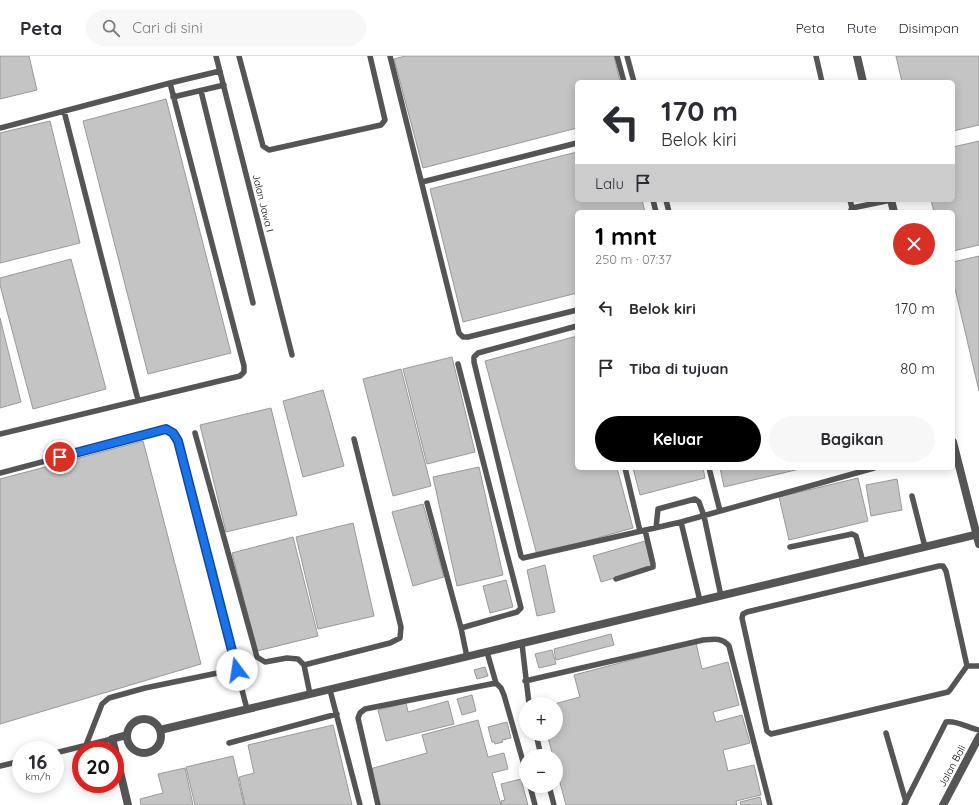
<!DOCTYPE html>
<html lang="id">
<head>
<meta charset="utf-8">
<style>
	:root { --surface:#fff; --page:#f7f7f7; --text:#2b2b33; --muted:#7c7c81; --line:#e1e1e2; --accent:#000 }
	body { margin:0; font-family:Quicksand,sans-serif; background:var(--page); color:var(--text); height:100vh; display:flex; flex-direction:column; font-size:15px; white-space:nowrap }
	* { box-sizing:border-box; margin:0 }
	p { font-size:13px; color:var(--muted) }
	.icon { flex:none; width:22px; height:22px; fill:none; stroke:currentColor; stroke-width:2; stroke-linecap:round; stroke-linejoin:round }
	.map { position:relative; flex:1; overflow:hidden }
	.side { position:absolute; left:575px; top:154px; width:380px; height:260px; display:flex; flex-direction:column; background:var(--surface); border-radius:6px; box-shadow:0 2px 10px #0003 }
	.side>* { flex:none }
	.top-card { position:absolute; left:575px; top:24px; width:380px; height:122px; border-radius:6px; box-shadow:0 2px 10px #0003; background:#fff; color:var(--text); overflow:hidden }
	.tools { position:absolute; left:519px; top:641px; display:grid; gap:8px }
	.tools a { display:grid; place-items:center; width:44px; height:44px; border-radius:50%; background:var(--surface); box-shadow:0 2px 10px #0003; font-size:20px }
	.speed { position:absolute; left:12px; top:685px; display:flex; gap:8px; font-size:20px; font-weight:700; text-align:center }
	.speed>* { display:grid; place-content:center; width:52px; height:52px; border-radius:50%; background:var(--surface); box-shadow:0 2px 10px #0003; line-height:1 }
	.speed small { font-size:10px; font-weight:400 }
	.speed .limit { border:6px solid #d22; background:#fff; color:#111 }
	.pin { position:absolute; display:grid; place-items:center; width:34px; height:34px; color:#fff; margin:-17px; border:2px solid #fff; border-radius:50%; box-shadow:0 1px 4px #0007 }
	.me { position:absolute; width:44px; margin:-22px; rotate:346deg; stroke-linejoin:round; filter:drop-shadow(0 0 3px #0008) }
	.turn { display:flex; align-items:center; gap:14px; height:84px; padding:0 20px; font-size:18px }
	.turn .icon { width:52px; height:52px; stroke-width:2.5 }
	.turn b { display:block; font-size:28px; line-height:34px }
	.then { display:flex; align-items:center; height:38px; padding:0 20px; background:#0003; gap:8px; font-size:15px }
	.round { display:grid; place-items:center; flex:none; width:42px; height:42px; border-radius:21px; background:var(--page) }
	.overview { display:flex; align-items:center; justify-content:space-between; height:68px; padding:0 20px }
	h1 { font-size:24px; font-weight:800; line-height:30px; color:var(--accent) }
	.primary-button { display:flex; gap:8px; margin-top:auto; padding:8px 20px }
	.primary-button a { flex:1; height:46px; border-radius:24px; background:var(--accent); color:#fff; font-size:16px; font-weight:800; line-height:46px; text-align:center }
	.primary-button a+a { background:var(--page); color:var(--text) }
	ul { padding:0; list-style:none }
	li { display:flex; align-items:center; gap:12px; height:60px; padding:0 20px }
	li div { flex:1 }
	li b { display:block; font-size:15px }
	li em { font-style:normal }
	header { display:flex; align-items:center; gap:24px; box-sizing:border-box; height:56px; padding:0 20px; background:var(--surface); border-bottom:1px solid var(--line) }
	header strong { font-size:19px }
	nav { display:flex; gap:22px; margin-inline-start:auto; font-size:14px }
	.search { width:280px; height:36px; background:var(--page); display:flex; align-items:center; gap:10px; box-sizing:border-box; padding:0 14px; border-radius:22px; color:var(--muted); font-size:15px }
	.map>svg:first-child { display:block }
	.building { fill:#c4c4c4; stroke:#999 }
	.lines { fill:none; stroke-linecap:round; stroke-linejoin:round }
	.lane { stroke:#555; stroke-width:5.5 }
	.street { stroke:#555; stroke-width:8 }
	.route-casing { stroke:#114b97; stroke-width:10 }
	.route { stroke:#1a73e8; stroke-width:7 }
	.labels { text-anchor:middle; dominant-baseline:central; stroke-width:4; stroke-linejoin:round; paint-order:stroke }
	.street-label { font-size:10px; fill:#000; stroke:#fff }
</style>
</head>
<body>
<header>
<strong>Peta</strong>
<div class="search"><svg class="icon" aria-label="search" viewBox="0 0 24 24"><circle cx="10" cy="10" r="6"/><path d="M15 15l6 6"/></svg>Cari di sini</div>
<nav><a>Peta</a><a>Rute</a><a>Disimpan</a></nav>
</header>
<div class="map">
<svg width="979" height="749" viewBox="0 0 979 749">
	<rect width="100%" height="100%" fill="#fff"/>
	<path class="building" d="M0,0h29l8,34 -37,9z
		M405,0h209l6,26h-43v46l-154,40 -29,-109z
		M896,0h83v69l-26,6v-49h-51z
		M166,43l65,254 -83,21 -65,-253z
		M50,65l30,122 -80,20v-130z
		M979,85v104l-26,6v-39h-19l-3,-12h22v-53z
		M577,96v48h65l3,12h-68v81l-114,29 -33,-133z
		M979,200v135l-26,-111v-18z
		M71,203l35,130 -73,20 -33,-124v-7z
		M0,262l21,84 -21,6z
		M577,280v132h40l16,60 -96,27 -52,-194z
		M452,301l23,95 -48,12 -24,-95z
		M401,313l30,117 -38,10 -30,-117z
		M323,334l21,76 -41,11 -20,-76z
		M271,352l26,107 -71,17 -26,-107z
		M143,385l58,223 -201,60v-245z
		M479,411l24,108 -46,11 -24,-109z
		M633,412h70l2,10 -65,17z
		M720,412h84l-80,19z
		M858,422l10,43 -79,19 -10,-43z
		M897,423l5,31 -31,6 -5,-31z
		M423,448l21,73 -31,9 -21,-74z
		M353,467l21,93 -56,13 -22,-92z
		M293,481l25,99 -61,15 -25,-98z
		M645,485l7,26 -51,15 -8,-26z
		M545,509l10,47 -18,4 -10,-46z
		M506,524l7,27 -23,6 -7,-27z
		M611,578l3,11 -58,15 -2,-11z
		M696,587l6,26 26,-7 11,43 -26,7 3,10 26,-7 8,28 -27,7 5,21 26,-6 7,30 -25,6 1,4h-171l-10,-37v-12h-3l-6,-22h9v-30h-2l26,-7 -6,-22z
		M552,594l4,14 -17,4 -4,-14z
		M485,611l3,9 -11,3 -3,-9z
		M472,639l4,16 -14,4 -5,-16z
		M448,645l6,23 -68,17 -8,-31 28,-7 2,9z
		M478,664l10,37 16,-4 4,16 -16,4 9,32h-121l-10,-36 57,-16 -5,-18z
		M507,666l4,16 -9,2 1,2 -8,2 -1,-2h-2l-4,-15z
		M333,669l19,80h-107l-6,-28 15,-4 -6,-28z
		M233,700l11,49h-49l-9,-38z
		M185,712l8,37h-52l-1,-6 23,-6 -5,-19z
		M521,723l7,26h-26l-1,-4 4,-1 -4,-16z
		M760,741l2,8h-21l-1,-3z"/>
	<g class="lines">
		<path class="lane" d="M216,0l76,299
			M239,0l24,90 6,4 112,-25 4,-5 -15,-64
			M390,0l69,277 4,4h5l109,-27
			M617,0l7,26
			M627,0l7,26
			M816,0l6,26
			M170,27l50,-12
			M201,35l52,212
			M173,41l51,-12
			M64,55l74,289
			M0,72l170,-45 74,283v6l-4,4 -240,58
			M422,126l155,-39
			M653,144l3,12
			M666,144l3,12
			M852,152l39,-8
			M850,156l2,-4 -2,-8
			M577,270l-99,27 -4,4v5l47,194 2,2 158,-36 193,-54
			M458,308l63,244 -4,4 -56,16
			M195,377l62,224 8,5 22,-4 11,1 6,6
			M625,412l15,63
			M709,412l11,43
			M0,417l166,-44 7,4 4,8 70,268
			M912,440l13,51
			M427,447l34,125 6,29
			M681,466l19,79
			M656,472l2,-19 37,-10 4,3 5,14 17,80
			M790,491l62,-13 4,2 7,26
			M939,510h4l3,5 21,95 -17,24 -2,2 -177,42 -4,-3 -25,-113 1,-4 4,-2z
			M616,523l37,-12v-3l-8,-34
			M522,588l7,60
			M487,596l9,31 5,5 3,7 22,77
			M967,610h12
			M525,625l178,-41c10,-1 19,-3 26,6l41,159
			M330,634l30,115
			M310,638l-6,-29 86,-22 10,-5 1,-11 -47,-188
			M886,677l20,69
			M536,678l5,22
			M229,687l108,-29
			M86,689l16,-41 7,-6 36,-10 92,-19
			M55,697l57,-14
			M0,710l21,-5
			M530,730l5,19
			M549,730l5,19
			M378,749l-20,-87 2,-5 5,-4 131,-26
			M904,749l42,-83c10,-2 23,6 33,8"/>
		<path class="street" d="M857,0l6,26
			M891,144l3,12
			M953,386l26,102
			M127 680a17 17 0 1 1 34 0a17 17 0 1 1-34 0Z
			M160,674l819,-196
			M115,694l-3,-11 15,-4
			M115,695l13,54
			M943,749l36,-68"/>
	</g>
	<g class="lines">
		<g class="route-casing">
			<path id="route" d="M60,401l106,-28 7,4 5,8 59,229"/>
		</g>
		<use href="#route" class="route"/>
	</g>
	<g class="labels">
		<g class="street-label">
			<text transform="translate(263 147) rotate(76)">Jalan Jawa I</text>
			<text transform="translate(952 710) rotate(-62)">Jalan Bali</text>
		</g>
	</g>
</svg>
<div class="tools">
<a>+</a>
<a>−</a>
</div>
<div class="speed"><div>16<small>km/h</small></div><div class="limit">20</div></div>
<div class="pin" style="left:60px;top:401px;background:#d93025"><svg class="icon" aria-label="arrive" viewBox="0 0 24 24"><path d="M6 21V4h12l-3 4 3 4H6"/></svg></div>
<svg class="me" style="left:237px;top:614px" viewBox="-20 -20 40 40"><circle r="19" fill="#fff"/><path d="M0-13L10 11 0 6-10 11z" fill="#1a73e8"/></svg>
<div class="top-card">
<div class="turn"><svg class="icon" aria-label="left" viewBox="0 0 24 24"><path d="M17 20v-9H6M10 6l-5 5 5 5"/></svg><div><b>170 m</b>Belok kiri</div></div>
<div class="then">Lalu<svg class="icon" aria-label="arrive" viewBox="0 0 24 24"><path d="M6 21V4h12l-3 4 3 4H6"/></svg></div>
</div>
<section class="side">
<div class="overview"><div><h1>1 mnt</h1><p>250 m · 07:37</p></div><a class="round" style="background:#d93025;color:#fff"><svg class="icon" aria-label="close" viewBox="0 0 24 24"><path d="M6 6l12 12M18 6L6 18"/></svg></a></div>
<ul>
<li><svg class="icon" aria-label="left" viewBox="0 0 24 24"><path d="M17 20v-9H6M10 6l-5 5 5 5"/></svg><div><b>Belok kiri</b></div><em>170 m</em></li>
<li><svg class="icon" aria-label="arrive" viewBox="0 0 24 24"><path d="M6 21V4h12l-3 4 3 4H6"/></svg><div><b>Tiba di tujuan</b></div><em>80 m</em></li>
</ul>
<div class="primary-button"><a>Keluar</a><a>Bagikan</a></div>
</section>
</div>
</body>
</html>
